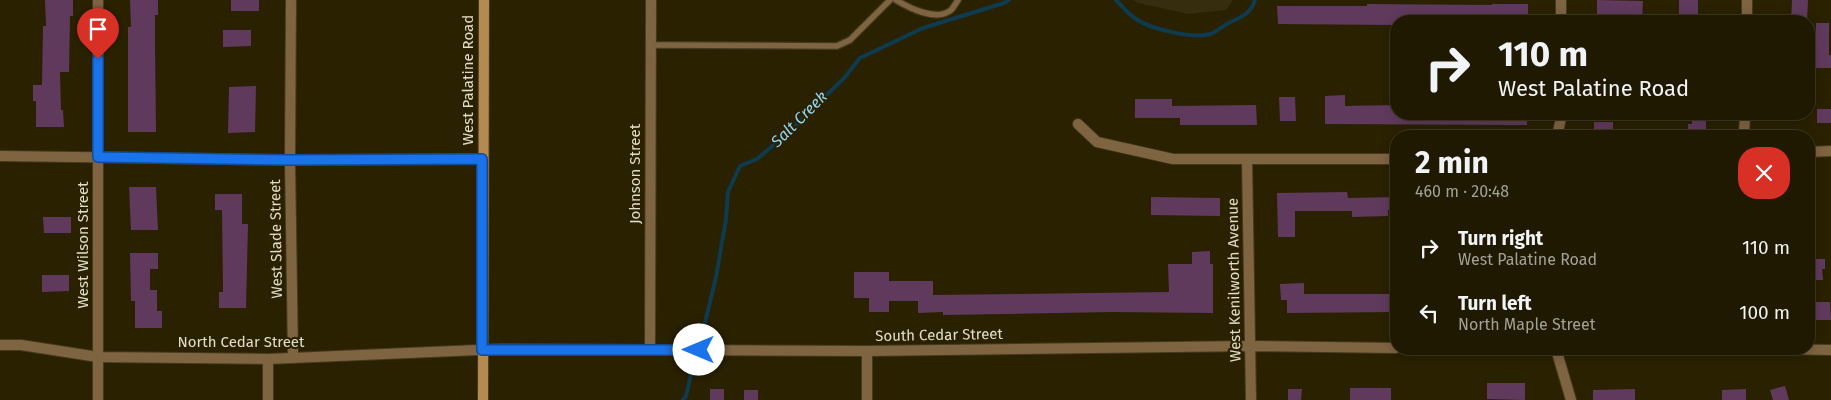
<!DOCTYPE html>
<html lang="en">
<head>
<meta charset="utf-8">
<style>
	:root { --surface:#201901; --page:#2d2610; --text:#f1f3f6; --muted:#a2a099; --line:#3d3823 }
	body { margin:0; font-family:"Fira Sans",sans-serif; background:var(--page); color:var(--text); height:100vh; display:flex; flex-direction:column; font-size:19px; white-space:nowrap }
	* { box-sizing:border-box; margin:0 }
	p { font-size:16px; color:var(--muted) }
	.icon { flex:none; width:28px; height:28px; fill:none; stroke:currentColor; stroke-width:2; stroke-linecap:round; stroke-linejoin:round }
	.map { position:relative; flex:1; overflow:hidden }
	.panel { position:absolute; left:1390px; top:130px; width:425px; height:225px; display:flex; flex-direction:column; background:var(--surface); border-radius:20px; box-shadow:0 2px 12px #0003,0 0 0 1px var(--line) }
	.panel>* { flex:none }
	.hud { position:absolute; left:1390px; top:15px; width:425px; height:105px; border-radius:20px; box-shadow:0 2px 12px #0003,0 0 0 1px var(--line); background:#201901; color:var(--text); overflow:hidden }
	.pin { position:absolute; display:grid; place-items:center; width:42px; height:42px; color:#fff; margin:-51px -21px; border-radius:50% 50% 50% 0; rotate:-45deg; box-shadow:0 0 5px #0007 }
	.pin .icon { rotate:45deg }
	.me { position:absolute; width:55px; margin:-28px; rotate:270deg; stroke-linejoin:round; filter:drop-shadow(0 0 4px #0008) }
	.turn { display:flex; align-items:center; gap:18px; height:105px; padding:0 25px; font-size:22px }
	.turn .icon { width:65px; height:65px; stroke-width:2.5 }
	.turn b { display:block; font-size:35px; line-height:42px }
	.round { display:grid; place-items:center; flex:none; width:52px; height:52px; border-radius:20px; background:var(--page) }
	.head { display:flex; align-items:center; justify-content:space-between; height:85px; padding:0 25px }
	h1 { font-size:30px; font-weight:700; line-height:38px }
	ul { padding:0; list-style:none }
	li { display:flex; align-items:center; gap:15px; height:65px; padding:0 25px }
	li div { flex:1 }
	li b { display:block; font-size:19px }
	li em { font-style:normal }
	.map>svg:first-child { display:block }
	.built { fill:#362d0f }
	.lines { fill:none; stroke-linecap:round; stroke-linejoin:round }
	.stream { stroke:#0e3b4f; stroke-width:4 }
	.building { fill:#603a5d }
	.service-casing { stroke:#443b1d; stroke-width:8 }
	.minor-casing { stroke:#443b1d; stroke-width:12 }
	.tertiary-casing { stroke:#443b1d; stroke-width:12 }
	.secondary-casing { stroke:#443b1d; stroke-width:12 }
	.service { stroke:#7f6442; stroke-width:5.5 }
	.minor { stroke:#7f6442; stroke-width:10 }
	.tertiary { stroke:#7f6442; stroke-width:10 }
	.secondary { stroke:#b58a51; stroke-width:10 }
	.route-casing { stroke:#114b97; stroke-width:12 }
	.route { stroke:#1a73e8; stroke-width:9 }
	.labels { text-anchor:middle; dominant-baseline:central; stroke-width:4.5; stroke-linejoin:round; paint-order:stroke }
	.street-label { font-size:15px; fill:#e2dcca; stroke:#2a2101 }
	.water-label { font-size:16px; font-style:italic; fill:#93d4f8; stroke:#2a2101 }
</style>
</head>
<body>
<div class="map">
<svg width="1831" height="400" viewBox="0 0 1831 400">
	<rect width="100%" height="100%" fill="#2a2101"/>
	<path class="built" d="M1133,0h100l-7,10 -38,4 -50,-11z"/>
	<g class="lines">
		<path class="stream" d="M1116,0c6,6 12,14 20,19 14,10 57,20 74,15 7,-2 11,-7 17,-10 12,-7 23,-8 28,-24
			M703,331l13,-54 10,-58 2,-27 12,-26 17,-7 32,-27 56,-55 15,-19 63,-30 81,-25 5,-3
			M683,400l3,-4 6,-26"/>
	</g>
	<path class="building" d="M45,0h28v16h-3l-1,56h-9l1,38h2l1,17h-28v-26h-3v-16h9l1,-59h3z
		M130,0h28v15h-3v28l1,89h-28v-105h3z
		M231,0h28v11h-28z
		M1597,0l46,1 -1,20 -45,-1z
		M1679,0h19v21h-19z
		M1792,0h16l-1,21h-16z
		M1367,4l125,1v-1h36v17h-133v4l-117,-1 -1,-18h90z
		M1816,23h13v32h2v13h-22v-20h7z
		M223,30h28v16l-28,1z
		M256,86l-1,46 -27,1 1,-46z
		M1345,95v11l51,-1v9h131v11l-202,-1v-28z
		M1279,97h16l1,24h-16z
		M1135,99h37v7l84,-1 1,20h-77v-7h-45z
		M1817,109h14v14h-14z
		M1692,114h14v22h-18v-12h4z
		M1594,122h19v14h-19z
		M129,187h27l2,43h-27z
		M1347,192l1,6 48,-1v13h-8v6l-36,1v-6h-57v26h-17l-1,-44z
		M215,194h27v30h6l-2,84h-27v-16h4l-1,-82h-7z
		M1151,197l69,1v18l-69,-1z
		M43,217h28v16h-27z
		M1210,251v13h3v49l-101,-1 -169,3v-3l-25,1v-12h-29v11h-20v-14h-15v-26h35v9h44v14l236,-3 -1,-28h24v-12z
		M130,253h28v16h-8v21h7v21h5v17h-27v-27h-4z
		M1809,259h16v10h-3l1,11h-14z
		M42,275h27v16l-27,1z
		M1304,283v11h92v18l-109,1v-13h-6l-1,-16z
		M1809,302h21l1,18h-22z
		M1487,383h38v17l-38,-1z
		M1785,386l4,14h-16l-3,-10z
		M1350,388h41v12h-41z
		M710,389h14v11h-14z
		M1288,389h14l-1,11h-13z
		M1635,389v11h-42v-10z
		M1746,389v11h-24v-10z
		M744,390h14v10h-14z"/>
	<g class="lines">
		<g class="service-casing">
			<path id="service" d="M896,0c13,8 41,22 55,10 2,-2 5,-7 7,-10
				M651,45l186,1 13,-6 40,-40"/>
		</g>
		<g class="minor-casing">
			<path id="minor" d="M291,0l-1,160 3,197
				M1561,0v21
				M1747,21v-21
				M1078,124l19,18 76,17h223
				M1557,136l5,-22
				M1744,136l1,-22
				M1809,152l22,-1
				M0,156l290,4 192,-1
				M1247,160l4,240
				M650,349l1,-349
				M1556,349l15,51
				M98,400v-400
				M268,400v-41
				M867,400v-49"/>
		</g>
		<g class="tertiary-casing">
			<path id="tertiary" d="M0,345h21l77,12 170,2 233,-10 366,2 384,-5 145,2
				M1540,349h51
				M1776,349l55,1"/>
		</g>
		<g class="secondary-casing">
			<path id="secondary" d="M483,400l1,-400"/>
		</g>
		<use href="#service" class="service"/>
		<use href="#minor" class="minor"/>
		<use href="#tertiary" class="tertiary"/>
		<use href="#secondary" class="secondary"/>
	</g>
	<g class="lines">
		<g class="route-casing">
			<path id="route" d="M98,59v98l192,3 192,-1v191h217"/>
		</g>
		<use href="#route" class="route"/>
	</g>
	<g class="labels">
		<g class="street-label">
			<text transform="translate(468 80) rotate(-90)">West Palatine Road</text>
			<text transform="translate(635 174) rotate(-90)">Johnson Street</text>
			<text transform="translate(276 239) rotate(-91)">West Slade Street</text>
			<text transform="translate(83 245) rotate(-90)">West Wilson Street</text>
			<text transform="translate(1234 280) rotate(-91)">West Kenilworth Avenue</text>
			<text transform="translate(939 335) rotate(-1)">South Cedar Street</text>
			<text x="241" y="342">North Cedar Street</text>
		</g>
		<g class="water-label">
			<text transform="translate(799 119) rotate(-45)">Salt Creek</text>
		</g>
	</g>
</svg>
<div class="pin" style="left:98px;top:59px;background:#d93025"><svg class="icon" aria-label="arrive" viewBox="0 0 24 24"><path d="M6 21V4h12l-3 4 3 4H6"/></svg></div>
<svg class="me" style="left:699px;top:350px" viewBox="-20 -20 40 40"><circle r="19" fill="#fff"/><path d="M0-13L10 11 0 6-10 11z" fill="#1a73e8"/></svg>
<div class="hud">
<div class="turn"><svg class="icon" aria-label="right" viewBox="0 0 24 24"><path d="M7 20v-9h11M14 6l5 5-5 5"/></svg><div><b>110 m</b>West Palatine Road</div></div>
</div>
<section class="panel">
<div class="head"><div><h1>2 min</h1><p>460 m · 20:48</p></div><a class="round" style="background:#d93025;color:#fff"><svg class="icon" aria-label="close" viewBox="0 0 24 24"><path d="M6 6l12 12M18 6L6 18"/></svg></a></div>
<ul>
<li><svg class="icon" aria-label="right" viewBox="0 0 24 24"><path d="M7 20v-9h11M14 6l5 5-5 5"/></svg><div><b>Turn right</b><p>West Palatine Road</p></div><em>110 m</em></li>
<li><svg class="icon" aria-label="left" viewBox="0 0 24 24"><path d="M17 20v-9H6M10 6l-5 5 5 5"/></svg><div><b>Turn left</b><p>North Maple Street</p></div><em>100 m</em></li>
</ul>
</section>
</div>
</body>
</html>
